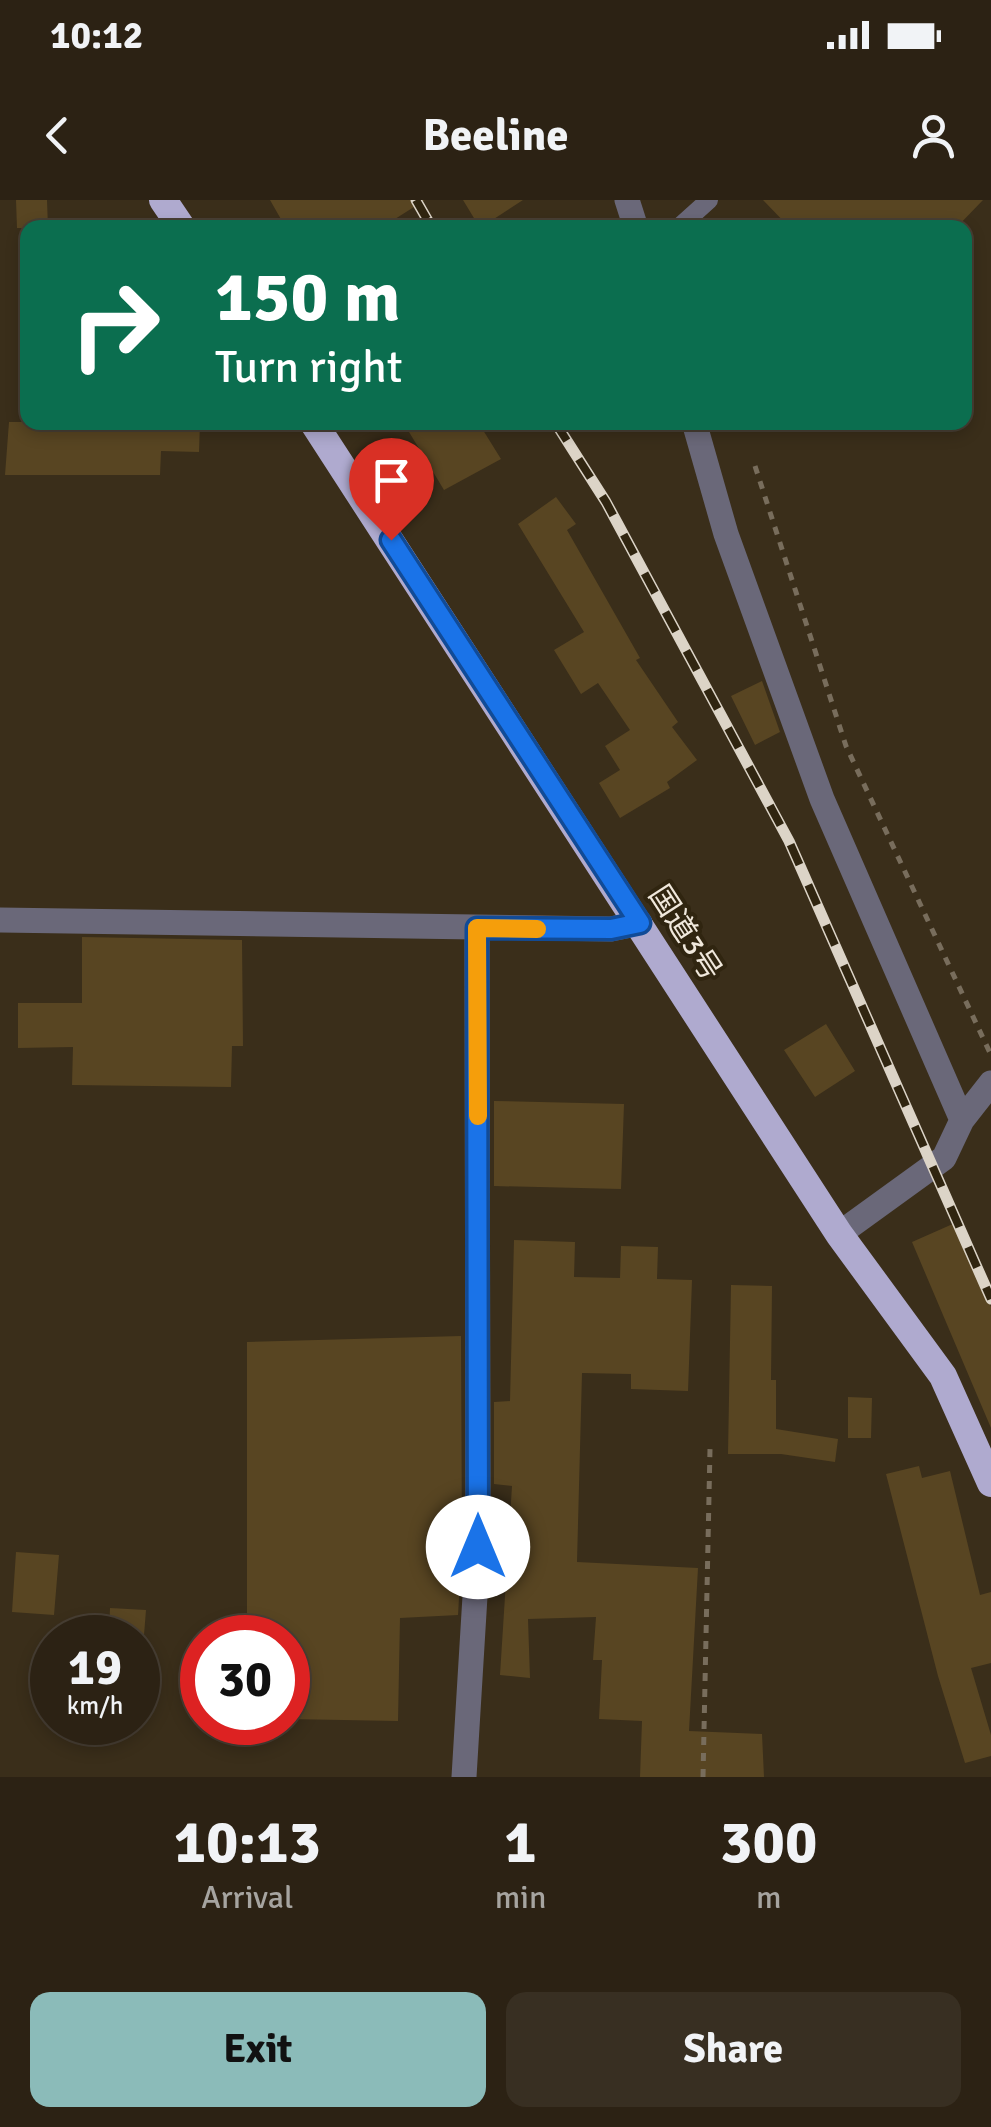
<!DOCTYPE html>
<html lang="en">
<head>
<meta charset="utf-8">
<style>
	:root { --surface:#2c2214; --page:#382f22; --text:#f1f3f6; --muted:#a6a4a0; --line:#483f34; --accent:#8bbbb9 }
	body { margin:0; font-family:Signika,"Noto Sans JP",sans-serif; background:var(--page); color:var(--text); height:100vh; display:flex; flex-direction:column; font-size:38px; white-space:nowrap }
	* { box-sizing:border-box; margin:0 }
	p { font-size:32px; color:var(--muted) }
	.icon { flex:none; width:55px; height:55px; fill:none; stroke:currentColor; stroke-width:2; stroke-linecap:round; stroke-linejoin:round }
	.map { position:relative; height:1577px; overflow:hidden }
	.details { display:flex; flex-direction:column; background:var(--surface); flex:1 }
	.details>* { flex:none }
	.hud { position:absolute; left:20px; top:20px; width:952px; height:210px; border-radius:20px; box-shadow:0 5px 15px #0003,0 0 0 2px var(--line); background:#0b6e4f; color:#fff; overflow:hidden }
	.speed { position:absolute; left:30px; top:1415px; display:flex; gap:20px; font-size:50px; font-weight:700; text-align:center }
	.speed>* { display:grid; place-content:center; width:130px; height:130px; border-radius:50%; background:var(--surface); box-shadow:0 5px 15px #0003,0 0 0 2px var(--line); line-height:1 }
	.speed small { font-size:25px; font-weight:400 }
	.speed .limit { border:15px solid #d22; background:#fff; color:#111 }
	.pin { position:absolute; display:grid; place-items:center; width:85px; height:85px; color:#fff; margin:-102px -42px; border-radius:50% 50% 50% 0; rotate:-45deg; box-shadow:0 0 10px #0007 }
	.pin .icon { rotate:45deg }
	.me { position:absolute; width:110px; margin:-55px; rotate:0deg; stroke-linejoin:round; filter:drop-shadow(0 0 8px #0008) }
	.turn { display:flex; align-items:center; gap:35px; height:210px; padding:0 30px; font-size:45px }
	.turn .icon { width:130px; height:130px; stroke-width:2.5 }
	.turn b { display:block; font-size:70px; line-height:85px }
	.eta { display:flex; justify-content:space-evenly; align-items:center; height:170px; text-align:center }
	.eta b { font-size:60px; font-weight:700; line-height:70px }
	.button { display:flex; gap:20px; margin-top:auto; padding:20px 30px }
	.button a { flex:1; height:115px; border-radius:20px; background:var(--accent); color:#111; font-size:40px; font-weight:700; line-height:115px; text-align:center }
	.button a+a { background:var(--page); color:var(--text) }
	.status { display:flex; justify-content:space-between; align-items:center; height:70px; padding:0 50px; background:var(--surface); direction:ltr }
	.status svg { height:28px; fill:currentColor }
	header { display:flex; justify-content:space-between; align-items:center; height:130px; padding:0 30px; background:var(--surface); font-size:45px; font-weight:700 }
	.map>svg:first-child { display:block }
	.building { fill:#584522 }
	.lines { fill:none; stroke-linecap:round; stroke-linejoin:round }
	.path { stroke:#786d5c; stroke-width:5; stroke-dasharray:8 8; stroke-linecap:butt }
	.service { stroke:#6a6879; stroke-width:18 }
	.minor { stroke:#6a6879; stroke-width:25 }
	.trunk { stroke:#afaacf; stroke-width:28 }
	.rail-casing { stroke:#dcd4c7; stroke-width:11 }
	.rail { stroke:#302510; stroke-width:8; stroke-dasharray:22; stroke-linecap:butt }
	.route-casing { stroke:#114b97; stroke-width:25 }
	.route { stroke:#1a73e8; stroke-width:18 }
	.slow { stroke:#f59e0b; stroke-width:18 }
	.labels { text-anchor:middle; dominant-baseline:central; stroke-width:8; stroke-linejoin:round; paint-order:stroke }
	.street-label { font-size:30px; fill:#f0e8dc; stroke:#302510 }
</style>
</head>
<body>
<div class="status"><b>10:12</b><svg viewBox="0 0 49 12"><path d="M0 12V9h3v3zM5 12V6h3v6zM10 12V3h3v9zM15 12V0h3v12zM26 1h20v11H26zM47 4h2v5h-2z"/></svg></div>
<header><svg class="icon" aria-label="back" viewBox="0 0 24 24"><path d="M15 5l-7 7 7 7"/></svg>Beeline<svg class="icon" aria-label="person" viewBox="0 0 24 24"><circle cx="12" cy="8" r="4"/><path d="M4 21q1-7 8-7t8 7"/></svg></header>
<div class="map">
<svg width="991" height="1577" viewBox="0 0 991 1577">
	<rect width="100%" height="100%" fill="#3a2e1a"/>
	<path class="building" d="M16,0h31l1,28h-31z
		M270,0h155l-30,19 5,9h-114z
		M463,0h60l-43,28z
		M763,0h220l-27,28h-166z
		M9,222h191l-1,30 -38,-1 -1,24h-155z
		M403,222h75l23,37 -57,31z
		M556,297l20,27 -9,6 73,128 -4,2 42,62 -6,5 25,33 -30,22 3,6 -50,30 -21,-35 21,-13 -15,-24 25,-16 -32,-47 -17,11 -27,-44 30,-18 -66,-108z
		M762,481l18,51 -25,13 -24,-49z
		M82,737l160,3 1,106h-11l-1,41 -159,-2 1,-38 -55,1v-45h64z
		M826,824l29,47 -40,26 -31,-47z
		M494,901l130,3 -3,85 -127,-3z
		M955,1023l36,84v121l-79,-186z
		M514,1040l61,2 -1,35 46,1 1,-32 37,1 -1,32 35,1 -4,111 -57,-2v-15l-49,-1 -5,189 121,6 -9,163 73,3 2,43h-124l2,-56 -43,-2 3,-59h-9l3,-43 -68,2 2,59 -30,-3 12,-189 -18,-2v-82l16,-1z
		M731,1085l41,1 -1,94h5v49l62,10 -3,23 -54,-8h-53z
		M461,1136l1,211 -4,68 -58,3 -2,103 -110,-2v-81h-41v-296z
		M848,1197l24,1 -1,40h-23z
		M919,1266l3,12 28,-7 30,124 11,-3v71l-20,5 20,67v21l-26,7 -27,-87 -52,-202z
		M16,1352l43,3 -5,60 -42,-3z
		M110,1408l36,2 -2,25 -35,-1z"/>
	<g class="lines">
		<path class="path" d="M755,266l91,280 145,309
			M703,1577l7,-328"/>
		<path class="service" d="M678,28l31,-28"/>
		<path class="minor" d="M627,0l9,28
			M694,222l32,112 96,265 140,321
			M0,720l611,9 29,-6
			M839,1034l105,-76 18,-38 29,-37
			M464,1577l14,-230 -1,-619"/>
		<path class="trunk" d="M163,0l19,28
			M313,222l526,812 104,142 48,107"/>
		<g class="rail-casing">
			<path id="rail" d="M416,0l16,28
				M555,222l51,80 183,339 202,458"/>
		</g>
		<use href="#rail" class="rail"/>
	</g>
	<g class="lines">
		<g class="route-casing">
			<path id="route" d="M391,340l249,383 -29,6 -134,-1 1,619"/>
		</g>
		<use href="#route" class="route"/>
		<path class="slow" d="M478,916l-1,-188 60,1"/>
	</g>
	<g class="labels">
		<g class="street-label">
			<text transform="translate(685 733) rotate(57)">国道3号</text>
		</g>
	</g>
</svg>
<div class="speed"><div>19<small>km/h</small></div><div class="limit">30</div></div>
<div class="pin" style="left:391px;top:340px;background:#d93025"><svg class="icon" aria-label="arrive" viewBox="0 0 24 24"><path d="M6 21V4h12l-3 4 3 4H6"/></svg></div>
<svg class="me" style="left:478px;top:1347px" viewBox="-20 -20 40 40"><circle r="19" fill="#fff"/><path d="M0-13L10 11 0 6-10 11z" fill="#1a73e8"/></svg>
<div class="hud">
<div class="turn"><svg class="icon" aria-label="right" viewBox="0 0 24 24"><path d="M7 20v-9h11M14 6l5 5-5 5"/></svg><div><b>150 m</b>Turn right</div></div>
</div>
</div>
<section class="details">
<div class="eta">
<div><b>10:13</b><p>Arrival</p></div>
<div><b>1</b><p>min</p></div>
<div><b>300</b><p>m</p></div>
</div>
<div class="button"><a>Exit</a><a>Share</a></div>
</section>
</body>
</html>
